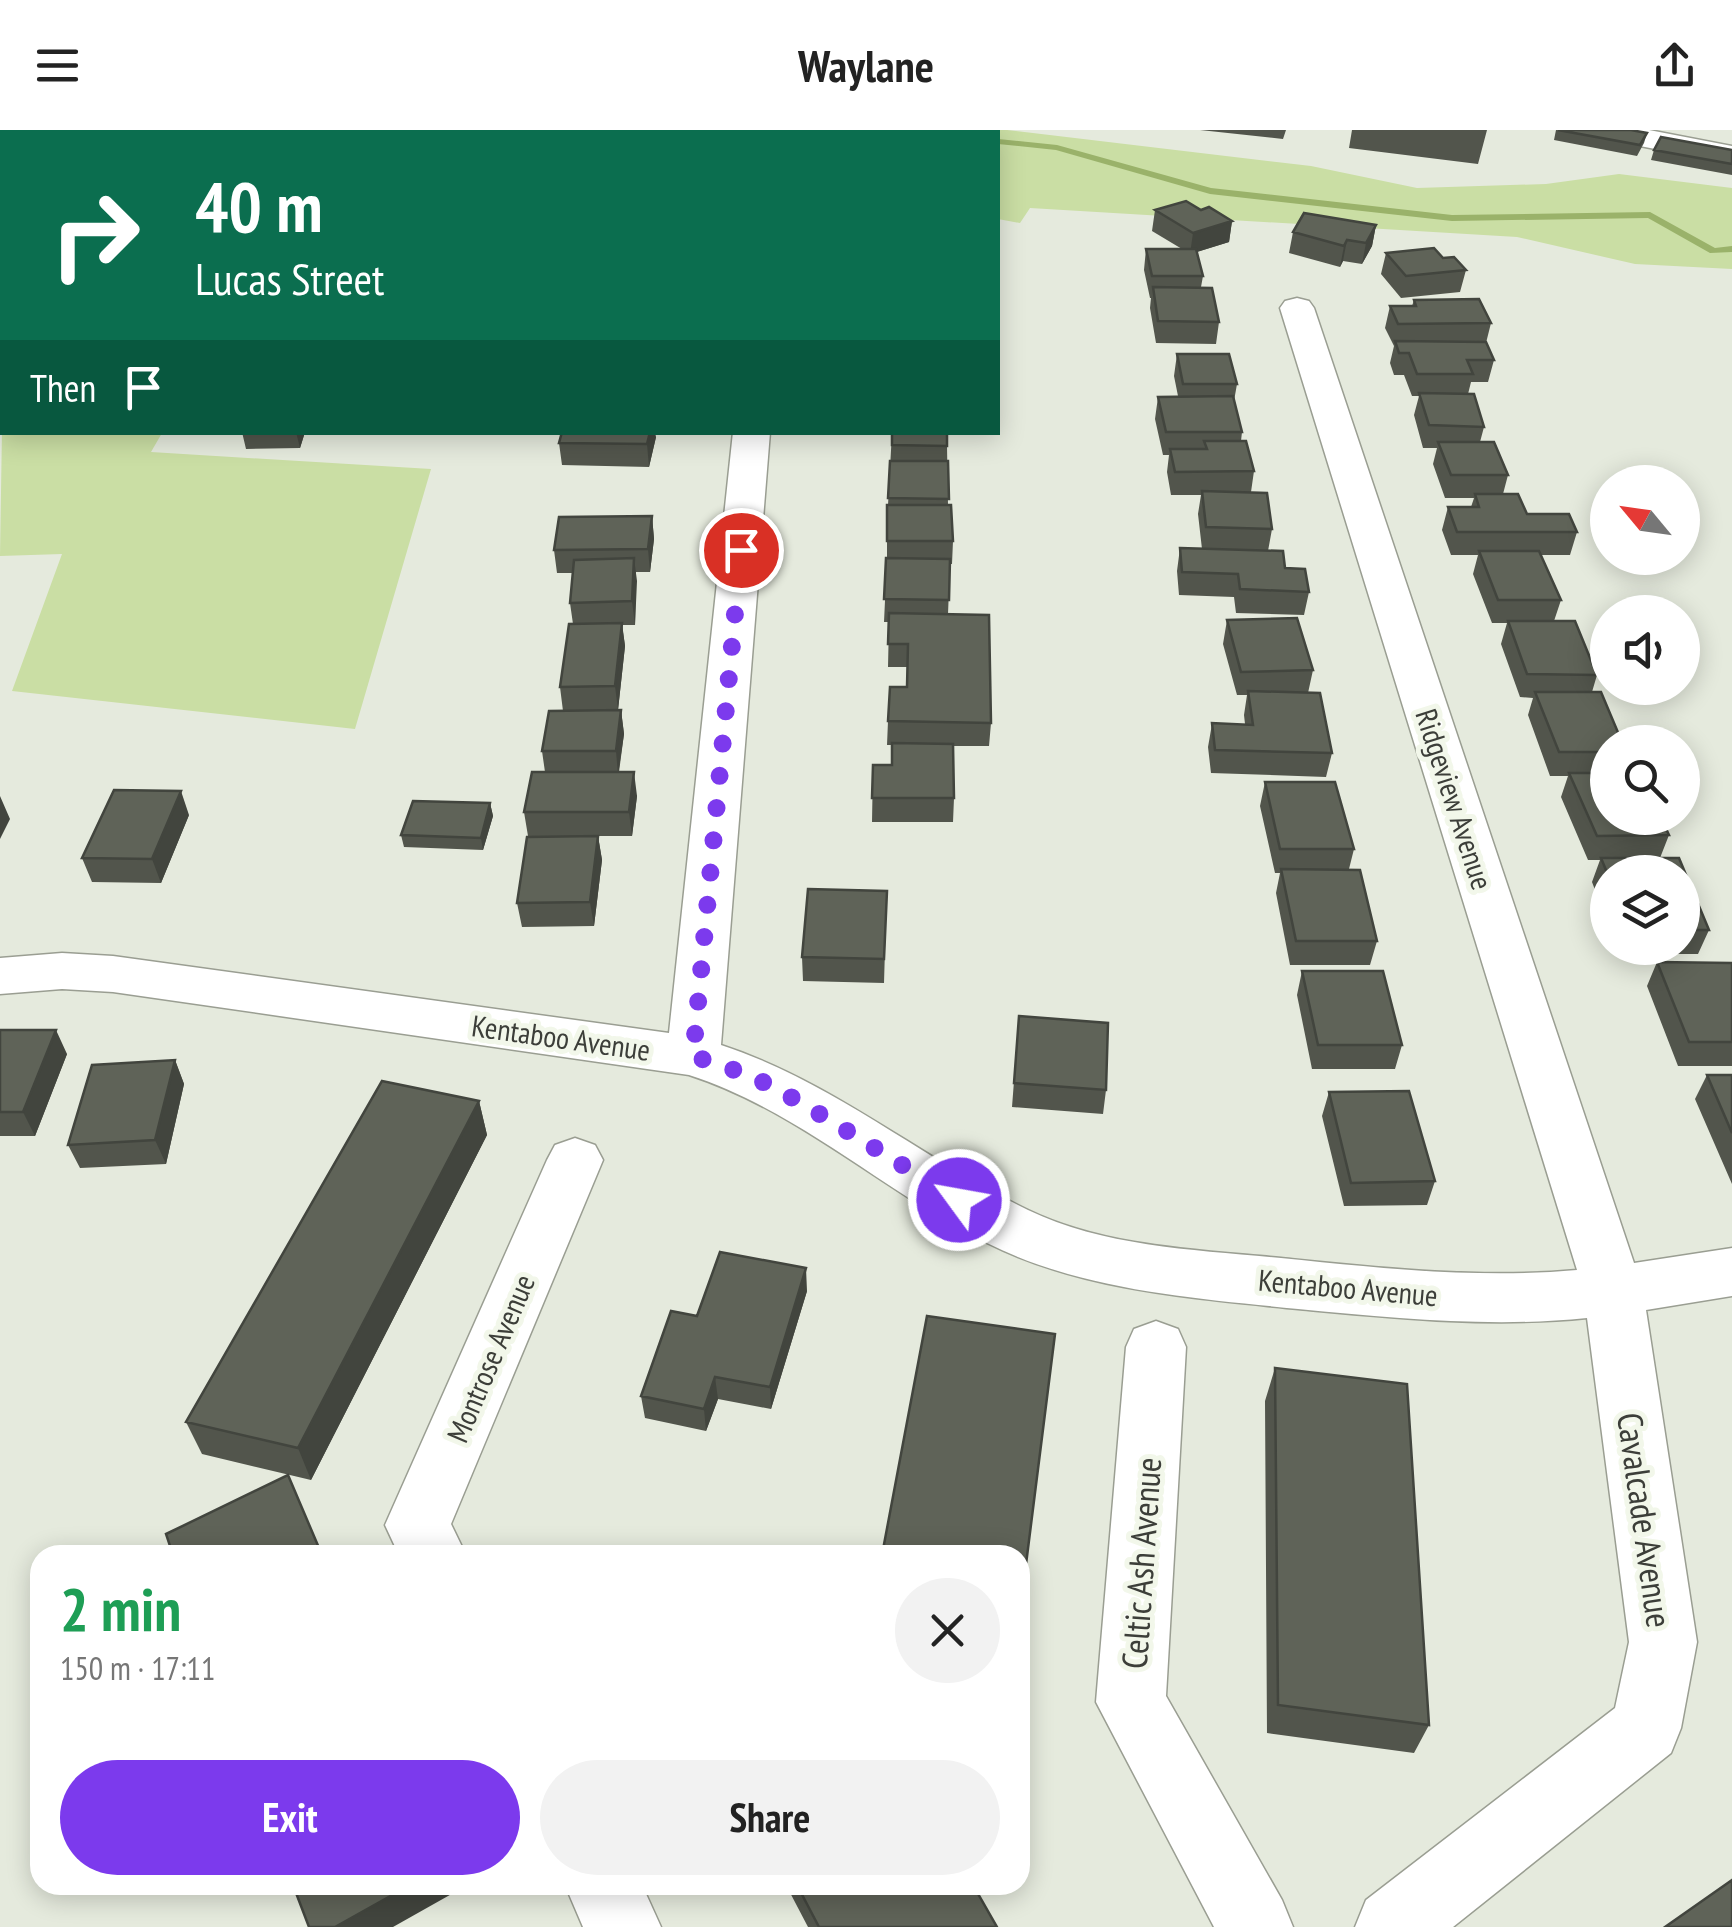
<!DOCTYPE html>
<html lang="en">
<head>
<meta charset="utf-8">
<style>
	:root { --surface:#fff; --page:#f2f2f2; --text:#222; --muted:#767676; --accent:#7c3aed }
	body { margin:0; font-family:"PT Sans Narrow",sans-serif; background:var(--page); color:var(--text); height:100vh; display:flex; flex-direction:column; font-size:38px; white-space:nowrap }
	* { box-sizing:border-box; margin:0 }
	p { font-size:32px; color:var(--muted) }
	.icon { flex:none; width:55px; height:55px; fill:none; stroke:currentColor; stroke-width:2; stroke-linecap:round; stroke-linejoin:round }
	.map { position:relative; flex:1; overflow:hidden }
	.sheet { position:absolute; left:30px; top:1415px; width:1000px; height:350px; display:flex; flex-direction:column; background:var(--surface); border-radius:30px; box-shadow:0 5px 25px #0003 }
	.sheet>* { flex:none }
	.guide { position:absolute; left:0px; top:0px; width:1000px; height:305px; box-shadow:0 5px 25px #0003; background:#0b6e4f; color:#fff; overflow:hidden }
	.needle { width:65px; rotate:299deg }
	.fabs { position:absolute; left:1590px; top:335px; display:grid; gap:20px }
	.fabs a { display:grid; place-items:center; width:110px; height:110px; border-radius:50%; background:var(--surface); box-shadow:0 5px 25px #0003; font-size:50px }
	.pin { position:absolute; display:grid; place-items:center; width:85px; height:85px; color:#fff; margin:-42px; border:5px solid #fff; border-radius:50%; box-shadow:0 2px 10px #0007 }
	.me { position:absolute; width:110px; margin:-55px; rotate:302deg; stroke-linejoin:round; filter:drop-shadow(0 0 8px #0008) }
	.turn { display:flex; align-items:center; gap:35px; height:210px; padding:0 30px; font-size:45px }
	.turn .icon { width:130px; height:130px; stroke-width:2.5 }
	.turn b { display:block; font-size:70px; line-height:85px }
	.then { display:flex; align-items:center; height:95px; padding:0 30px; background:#0003; gap:20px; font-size:38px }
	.round { display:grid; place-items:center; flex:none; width:105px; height:105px; border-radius:52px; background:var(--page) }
	.headline { display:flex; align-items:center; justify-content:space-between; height:170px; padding:0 30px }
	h1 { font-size:60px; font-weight:700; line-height:75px; color:#1e9e55 }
	.cta { display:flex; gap:20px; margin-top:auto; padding:20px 30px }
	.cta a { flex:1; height:115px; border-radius:60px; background:var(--accent); color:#fff; font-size:40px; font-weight:700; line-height:115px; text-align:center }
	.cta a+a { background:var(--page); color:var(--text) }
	header { display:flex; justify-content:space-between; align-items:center; height:130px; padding:0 30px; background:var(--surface); font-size:45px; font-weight:700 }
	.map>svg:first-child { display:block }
	.green { fill:#cadea4 }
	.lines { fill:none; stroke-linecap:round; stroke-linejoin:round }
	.stream { fill:#9ab26a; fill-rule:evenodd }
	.minor-casing { stroke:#9a9e92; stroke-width:3 }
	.minor { fill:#fff; fill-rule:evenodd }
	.wall { fill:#52554c }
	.shaded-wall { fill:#42453e }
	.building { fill:#5f6358; stroke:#42453e; stroke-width:2.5 }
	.route { stroke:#7c3aed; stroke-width:18; stroke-dasharray:0 32.4 }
	.labels { text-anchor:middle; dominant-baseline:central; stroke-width:10; stroke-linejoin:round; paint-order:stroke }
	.street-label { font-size:30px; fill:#3c3e39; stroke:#f2f7ea }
	.near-street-label { font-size:35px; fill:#3c3e39; stroke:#f2f7ea }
</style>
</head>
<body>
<header><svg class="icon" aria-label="menu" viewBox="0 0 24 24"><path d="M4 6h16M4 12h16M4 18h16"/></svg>Waylane<svg class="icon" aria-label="share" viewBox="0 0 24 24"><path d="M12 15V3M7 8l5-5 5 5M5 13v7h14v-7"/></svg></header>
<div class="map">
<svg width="1732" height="1797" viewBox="0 0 1732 1797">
	<rect width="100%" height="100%" fill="#e5eadd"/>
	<path class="green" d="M511,0h496l304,36 106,22 129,-4 73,-10 113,14v81l-97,-5 -118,-27 -487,-29 -10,15 -22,-4v-87z
		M2,299v3l160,1 -11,19 280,17 -76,260 -343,-38 50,-137 -62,2z"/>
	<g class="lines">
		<path class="stream" d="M877,0h30l2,2h-28z
			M998,9l59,6 154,43 241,27 198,-3 65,36 17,-2v6l-22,1 -62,-35 -196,3 -242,-27 -154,-44 -58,-6z"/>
		<g class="minor-casing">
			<path id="minor" d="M1589,0h60l83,16v18l-128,-25 -10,-3z
				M0,166h2v20h-2z
				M1297,168l12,3 5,7 320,955 98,-15v48l-86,14 51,332 -16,86 -10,25 -218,174h-98l11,-27 249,-192 14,-66 -42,-324c-96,10 -193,0 -289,-9 -105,-11 -215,-18 -311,-66 -103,-51 -187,-132 -298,-168l-576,-83 -51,-3 -62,5v-36l62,-5 51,3 556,77 64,-601h37l-49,613c113,37 201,114 307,165 77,37 169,40 253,48 98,10 198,21 296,12l-297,-962 5,-7z
				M575,1008l20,7 8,15 -152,364 15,31h-67l-14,-30 162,-365 8,-15z
				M1156,1191l22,8 8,18 -20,349 116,204 11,27h-79l-118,-225 30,-355 8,-18z
				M565,1755h77l19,42h-78z"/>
		</g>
		<use href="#minor" class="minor"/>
	</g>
	<path class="wall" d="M1200,0h86l-3,9z
		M1352,0h135l-9,34 -129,-16z
		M1556,0l91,3 -3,10 -7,13 -83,-16z
		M1654,20h78v25l-81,-15z
		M1155,80h46l31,11 -3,21 -32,10 6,24 -2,11 18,35 -3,22 -60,-1 -6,-35 1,-10h-1l-6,-28 2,-21h36l-30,-18z
		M1376,95l-4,21 -10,18 -19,-3 -3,6 -51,-14 4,-21z
		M1386,123l57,5 23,12 -6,22 -59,6 -20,-24z
		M1479,169l12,24 -5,20 8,17 -6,22h-17l-3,12h6l10,33 -4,15h14l14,33 -5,19h15l9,20h42l8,18 -7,23h-29l20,45 -7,21h21l22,54 -5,17h9l21,50h-14v76h53l8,17 -9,23h19l30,72 -11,24h-79l-3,-6h66v-76h-74v52l-16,-42 8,-22h-12l-27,-63 7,-21h-18l-22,-61 5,-17 -13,-1 -19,-53 6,-21h-15l-19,-49 5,-19h-27l-9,-25 6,-23h23l3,-9h-29l-12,-34 4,-16h-14l-9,-33 5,-19h-7l-8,-21h-10l-4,-12 4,-17 -9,-18 5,-22h22l2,-6z
		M1177,224l60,30 -3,17 8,31 -1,9 13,30 -3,21 21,37 -4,22 41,41 -5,23 -68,-2 -2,-16 -55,-2 -2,-24 3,-23 22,1 -4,-35 3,-19h-30l-4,-23 2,-17h-6l-8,-36 3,-22 20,-1 -4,-20z
		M242,302h63l-5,16 -54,1z
		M892,302l55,14 1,59 5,36 -1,23h-2l-2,50 43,109 -2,23h-36l1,52 -1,24h-81l1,-57h19v-20h-5l1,-24 19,-34v-20h-19l1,-45h-5l3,-64v-53h1z
		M656,307l-7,30 -87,-2 -3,-22z
		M652,386l2,23 -4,33h-14l-1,53h-13l3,21 -7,64 -55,1 -3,-24 13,-63 -3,-21 3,-30h-16l-3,-23z
		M1227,490l86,50 -5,23 24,60 -6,24 -115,-4 -3,-26 4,-23h33l-1,-9 3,-20h-10l-14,-51z
		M621,580l3,24 -5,38 18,24 -5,40h-104l-4,-24 21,-40 -3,-21z
		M1265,652l89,67 -5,20 28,72 -7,24h-80l-14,-72 4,-20h-5l-15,-67z
		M490,673l3,13 -10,34 -79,-3 -3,-12z
		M189,685l-28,68 -69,-1 -10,-24z
		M598,706l4,24 -8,66 -72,1 -5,-24z
		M886,785l-2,68 -81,-2 -1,-24z
		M1657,832l75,1v103h-54l-31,-80z
		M1302,841l100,74 -7,24h-83l-15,-74z
		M1019,886l87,74 -3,24 -91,-7z
		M0,900l67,24 -32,82h-35z
		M175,930l9,24 -18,80 -86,4 -12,-23z
		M1707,945h25v109l-37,-85z
		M1329,962l106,89 -8,24 -83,1 -22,-90z
		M479,971l8,34 -176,345 -109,-26 -16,-32z
		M807,1161l-36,118 -53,-10 -12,32 -61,-13 -4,-22 56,-80z
		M1275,1238l154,357 -15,28 -147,-20 -2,-332z
		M786,1755h187l24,42h-189z"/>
	<path class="shaded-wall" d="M2,48v26l-2,2v-26z
		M1232,91l-3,21 -39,12 3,-21z
		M1376,95l-4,21 -10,18 4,-21z
		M1347,110l-4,21 -3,6 4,-21z
		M296,302h9l-5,16z
		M650,302h5l1,5 -7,30 -2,-23z
		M652,386l2,23 -4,33 -2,-23z
		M634,428l3,23 -2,44 -3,-24z
		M622,493l3,23 -7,64 -3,-24z
		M621,580l3,24 -6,41 -2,-24z
		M634,642l3,24 -5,40 -3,-24z
		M181,661l8,24 -28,68 -9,-24z
		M0,666l10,23 -10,20z
		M490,673l3,13 -10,34 -2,-12z
		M598,706l4,24 -8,66 -4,-24z
		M56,900l11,24 -32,82 -12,-24z
		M175,930l9,24 -18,80 -11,-24z
		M479,971l8,34 -176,345 -13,-32z
		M806,1138l1,23 -36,118 -1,-22z
		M715,1247l3,22 -12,32 -2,-22z
		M410,1755h53l1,2 -71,40h-58z"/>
	<path class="building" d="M39,0h58l1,2h-58z
		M182,0h41l10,2h-56z
		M1558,0h73l16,3 -7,12z
		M1661,7l71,13v14l-78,-14z
		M1186,71l15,9 8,-3 23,14 -39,12 -38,-23z
		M1304,83l72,12 -10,18 -19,-3 -3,6 -51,-14z
		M1434,118l9,10 11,-1 12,13 -60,6 -20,-23z
		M1146,119h50l7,27h-51z
		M1153,157l59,1 7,34 -61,-1z
		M1479,169l12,24 -93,1 -8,-18h26l-2,-6z
		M1395,211l91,1 8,18h-27l6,14h-56l-8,-21h-10z
		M1177,224h52l8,30h-54z
		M1419,263l55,1 10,33 -55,-2z
		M1233,266l9,36h-76l-8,-35z
		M562,302h88l-3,12 -88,-1z
		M892,302h55v14l-55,-1z
		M1204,311h42l8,30 -79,1 -5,-23h37z
		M1438,312h56l14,33h-57z
		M890,331h58l1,38 -61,-1z
		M1202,361l65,2 5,36 -66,-2z
		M1475,364h43l9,20h42l8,18h-120l-9,-25h31z
		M887,375h64l2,36h-66z
		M652,386l-4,33 -94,1 5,-33z
		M1180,418l103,3 2,17 20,1 4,23 -69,-3 -2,-15 -56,-2z
		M1479,421h60l22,49h-63z
		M634,428l-2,43 -62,2 4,-43z
		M886,428l64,1 -1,41 -65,-1z
		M889,483l100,2 2,108 -103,-2 2,-34h17l1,-43h-20z
		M1297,488l16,52 -72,2 -14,-52z
		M1508,491h67l22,54 -70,-1z
		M622,493l-7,63 -55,1 9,-63z
		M1248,561l72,2 12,60 -117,-3 -3,-27 41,2z
		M1535,562h66l21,50h-14v10h-49z
		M621,580l-5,41h-74l7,-40z
		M892,613l61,1 1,54h-82l1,-33h19z
		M532,642h102l-5,40h-105z
		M1569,643h39v45h53l8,17 -72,1z
		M1265,652h70l19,67h-74z
		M114,660l67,1 -29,68 -70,-1z
		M413,671l77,2 -9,35 -80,-3z
		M598,706l-8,66 -73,1 10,-66z
		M1601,728h78l30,72h-27v-58h-74v3z
		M1281,739l79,1 17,71h-81z
		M808,759l79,2 -3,68 -82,-2z
		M1657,832l75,1v79h-43z
		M1302,841h81l19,74h-84z
		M1019,886l89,7 -2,67 -92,-7z
		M0,900h56l-33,82h-23z
		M175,930l-20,80 -87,5 24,-80z
		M1707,945h25v58z
		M382,951l97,20 -181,347 -112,-26z
		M1409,961l26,90 -84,2 -22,-91z
		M720,1122l86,16 -36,119 -55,-10 -11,32 -63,-13 30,-85 26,5z
		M927,1186l128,18 -35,278v-57h-138z
		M1275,1238l132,16 22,341 -151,-20z
		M288,1345l34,80h-149l-7,-21z
		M1732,1750v47h-67z
		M293,1755h117l-75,42h-26z
		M797,1755h176l24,42h-178z"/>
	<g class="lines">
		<path class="route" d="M741,420l-48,506 59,20 48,26 159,98"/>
	</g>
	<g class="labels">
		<g class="street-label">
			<text transform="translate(1455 669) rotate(72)">Ridgeview Avenue</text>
			<text transform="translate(561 907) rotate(8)">Kentaboo Avenue</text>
			<text transform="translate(1348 1157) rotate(5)">Kentaboo Avenue</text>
			<text transform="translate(490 1228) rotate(-67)">Montrose Avenue</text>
		</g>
		<g class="near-street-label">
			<text transform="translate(1645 1390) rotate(82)">Cavalcade Avenue</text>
			<text transform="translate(1141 1433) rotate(-86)">Celtic Ash Avenue</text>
		</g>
	</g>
</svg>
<div class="fabs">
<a><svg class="needle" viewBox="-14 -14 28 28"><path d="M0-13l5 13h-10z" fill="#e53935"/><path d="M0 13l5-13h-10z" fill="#767676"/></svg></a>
<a><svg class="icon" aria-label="sound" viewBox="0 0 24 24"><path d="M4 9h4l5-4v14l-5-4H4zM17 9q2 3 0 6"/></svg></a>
<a><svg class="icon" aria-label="search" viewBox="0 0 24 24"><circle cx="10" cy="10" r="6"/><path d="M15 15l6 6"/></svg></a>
<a><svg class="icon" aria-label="layers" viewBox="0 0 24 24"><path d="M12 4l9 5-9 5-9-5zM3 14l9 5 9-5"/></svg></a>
</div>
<div class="pin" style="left:741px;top:420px;background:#d93025"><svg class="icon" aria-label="arrive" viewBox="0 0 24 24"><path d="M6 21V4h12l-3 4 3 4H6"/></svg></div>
<svg class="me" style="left:959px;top:1070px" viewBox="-20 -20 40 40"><circle r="17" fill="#7c3aed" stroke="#fff" stroke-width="3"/><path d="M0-11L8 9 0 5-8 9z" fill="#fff"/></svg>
<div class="guide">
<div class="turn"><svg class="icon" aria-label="right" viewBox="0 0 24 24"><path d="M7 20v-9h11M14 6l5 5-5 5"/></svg><div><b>40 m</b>Lucas Street</div></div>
<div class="then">Then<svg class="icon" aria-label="arrive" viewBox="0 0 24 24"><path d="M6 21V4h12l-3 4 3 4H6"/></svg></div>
</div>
<section class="sheet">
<div class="headline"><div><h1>2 min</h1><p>150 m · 17:11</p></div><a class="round"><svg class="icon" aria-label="close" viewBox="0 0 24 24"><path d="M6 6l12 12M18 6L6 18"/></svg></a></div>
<div class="cta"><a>Exit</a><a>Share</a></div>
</section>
</div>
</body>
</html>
